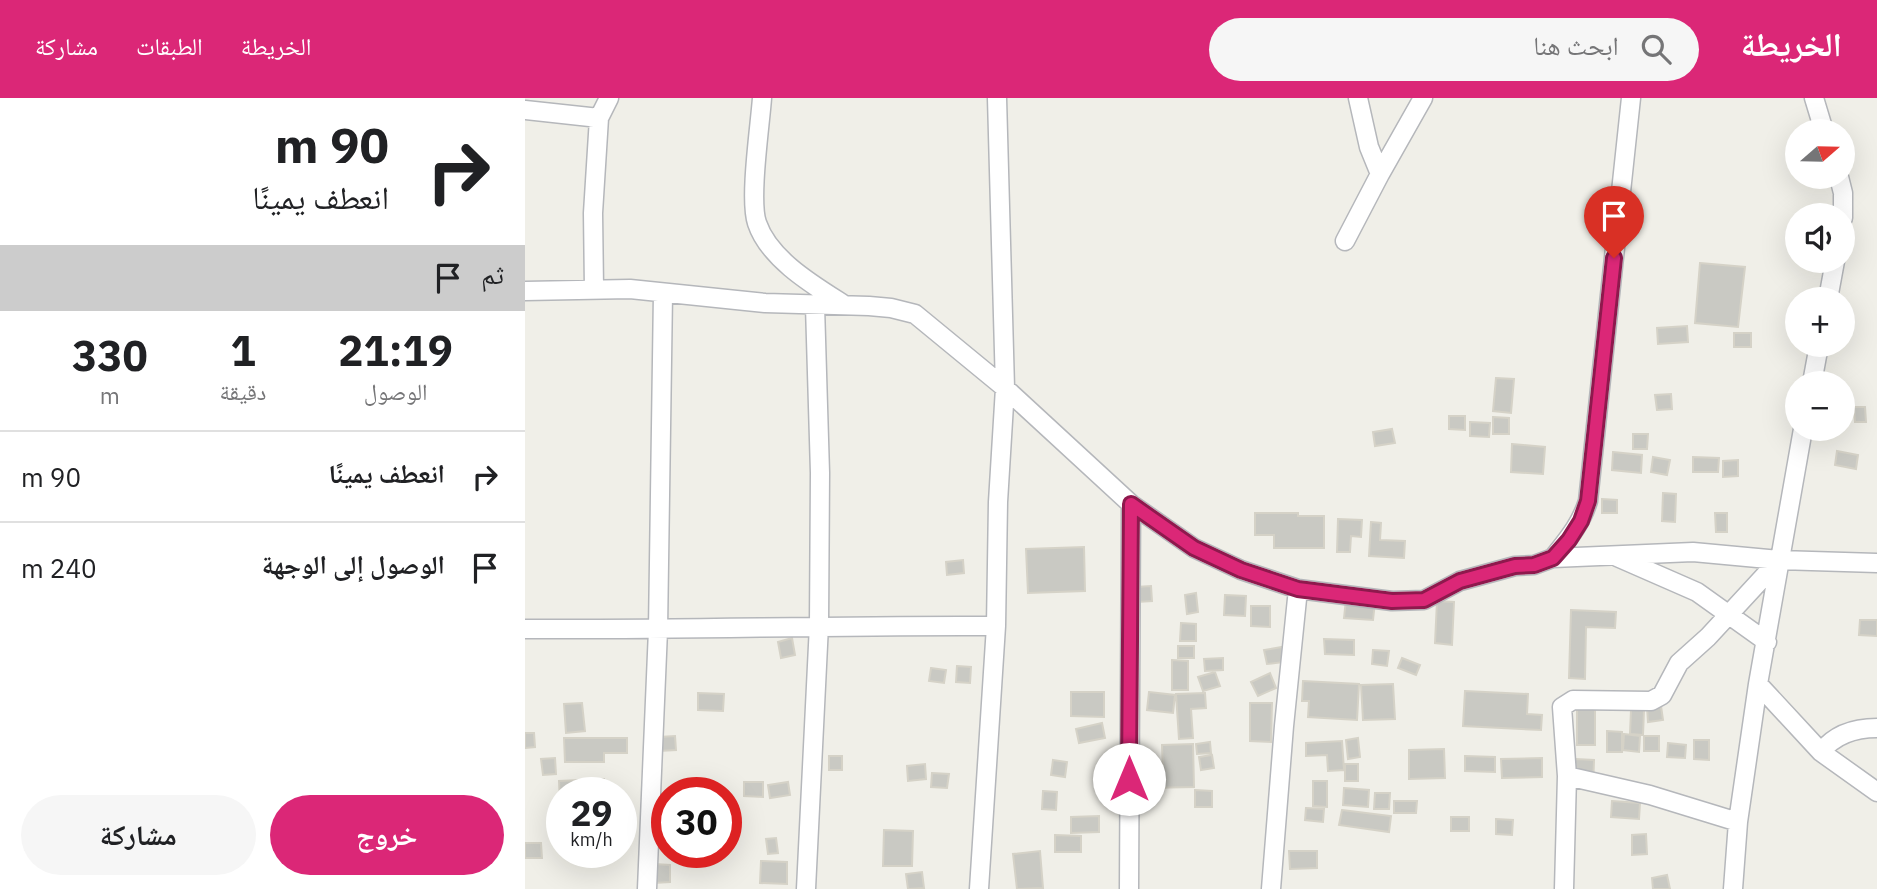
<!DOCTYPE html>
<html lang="ar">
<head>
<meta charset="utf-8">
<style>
	:root { --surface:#fff; --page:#f6f6f6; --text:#202124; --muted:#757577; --line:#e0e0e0; --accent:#db2777 }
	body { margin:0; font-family:"IBM Plex Sans","Noto Naskh Arabic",sans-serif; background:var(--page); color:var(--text); direction:rtl; height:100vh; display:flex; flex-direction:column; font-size:26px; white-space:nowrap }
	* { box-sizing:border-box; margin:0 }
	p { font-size:23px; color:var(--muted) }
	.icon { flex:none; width:38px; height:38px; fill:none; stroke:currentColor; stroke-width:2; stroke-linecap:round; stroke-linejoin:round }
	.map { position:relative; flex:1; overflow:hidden; direction:ltr }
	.side { display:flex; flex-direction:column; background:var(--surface); width:525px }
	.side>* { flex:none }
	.guide { background:#fff; color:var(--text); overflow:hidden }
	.needle { width:46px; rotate:70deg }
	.tools { position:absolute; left:1260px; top:21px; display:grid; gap:14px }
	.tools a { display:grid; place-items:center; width:70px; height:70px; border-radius:50%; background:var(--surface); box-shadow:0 7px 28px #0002; font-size:35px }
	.speed { position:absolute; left:21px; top:679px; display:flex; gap:14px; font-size:35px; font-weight:700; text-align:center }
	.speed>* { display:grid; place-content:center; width:91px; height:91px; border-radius:50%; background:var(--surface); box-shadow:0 7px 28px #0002; line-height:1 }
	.speed small { font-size:18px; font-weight:400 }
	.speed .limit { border:10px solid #d22; background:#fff; color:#111 }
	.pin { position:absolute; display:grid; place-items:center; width:60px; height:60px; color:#fff; margin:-72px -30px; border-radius:50% 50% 50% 0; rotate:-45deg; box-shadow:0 0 7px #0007 }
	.pin .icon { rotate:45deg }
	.me { position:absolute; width:77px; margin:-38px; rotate:0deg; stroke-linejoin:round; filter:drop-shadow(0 0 5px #0008) }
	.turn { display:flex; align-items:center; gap:24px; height:147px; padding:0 21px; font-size:32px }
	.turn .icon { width:91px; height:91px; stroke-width:2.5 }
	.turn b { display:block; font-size:49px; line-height:60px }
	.then { display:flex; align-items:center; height:66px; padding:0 21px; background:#0003; gap:14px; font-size:26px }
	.eta { display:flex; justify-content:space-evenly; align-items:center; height:119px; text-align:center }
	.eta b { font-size:42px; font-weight:700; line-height:49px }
	.button { display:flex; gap:14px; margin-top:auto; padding:14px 21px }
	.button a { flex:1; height:80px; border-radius:42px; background:var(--accent); color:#fff; font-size:28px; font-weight:700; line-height:80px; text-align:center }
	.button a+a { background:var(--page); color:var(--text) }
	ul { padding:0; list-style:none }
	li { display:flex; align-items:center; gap:21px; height:91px; padding:0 21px; border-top:2px solid var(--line) }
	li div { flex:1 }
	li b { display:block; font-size:26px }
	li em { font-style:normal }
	header { display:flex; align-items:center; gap:42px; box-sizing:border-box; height:98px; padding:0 35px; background:var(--accent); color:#fff }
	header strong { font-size:33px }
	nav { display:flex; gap:38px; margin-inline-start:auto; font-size:24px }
	.search { width:490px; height:63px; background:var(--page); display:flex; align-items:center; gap:18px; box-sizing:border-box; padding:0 24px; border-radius:38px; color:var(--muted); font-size:26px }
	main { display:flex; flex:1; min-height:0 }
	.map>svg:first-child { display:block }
	.building { fill:#c9c9c3; stroke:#d5d2c7; stroke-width:2 }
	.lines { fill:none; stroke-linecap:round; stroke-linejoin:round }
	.minor-casing { stroke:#b5b7bb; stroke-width:21 }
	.minor { stroke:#fff; stroke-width:18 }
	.route-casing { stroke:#8e194d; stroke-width:18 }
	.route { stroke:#db2777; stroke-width:12 }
</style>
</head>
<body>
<header>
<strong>الخريطة</strong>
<div class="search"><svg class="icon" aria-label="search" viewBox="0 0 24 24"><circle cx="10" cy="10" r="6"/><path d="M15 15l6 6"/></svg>ابحث هنا</div>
<nav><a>الخريطة</a><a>الطبقات</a><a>مشاركة</a></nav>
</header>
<main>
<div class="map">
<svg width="1352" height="791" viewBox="0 0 1352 791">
	<rect width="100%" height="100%" fill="#f0efe8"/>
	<path class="building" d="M1175,165l45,4 -7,60 -43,-4z
		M1162,228l1,16 -30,2 -1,-16z
		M1209,235h17v14h-17z
		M971,280l18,1 -3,34 -18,-2z
		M1146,296l1,15 -15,1 -2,-15z
		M1329,309h11l1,15h-11z
		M924,318h16v14l-16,-1z
		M968,319l16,1v16h-16z
		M945,324l20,1 -1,14 -19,-1z
		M867,331l3,14 -20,3 -2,-14z
		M1108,336h15l-1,15h-14z
		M987,346l33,3 -2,27 -32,-2z
		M1312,353l21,4 -2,14 -21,-4z
		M1088,354l29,3 -1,18 -29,-3z
		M1128,359l17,3 -3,15 -16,-3z
		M1168,359l26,1 -1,14h-25z
		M1213,362v16l-15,1v-16z
		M1138,395l13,1 -1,28 -13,-1z
		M1077,401l15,1v13h-15z
		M730,415h43v3h26v32h-50v-13h-19z
		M1190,415h12v19h-11z
		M813,421l24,1 -1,17 -10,-1 -1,16h-13z
		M846,424l10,1 -1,17 25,1 -1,17 -35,-2z
		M559,449l1,44 -57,2 -2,-44z
		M438,462l1,13 -17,2 -1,-13z
		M626,488l1,15 -15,1 -1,-15z
		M822,492l29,3 -3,27 -29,-2z
		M671,495l2,19 -11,2 -2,-19z
		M700,497l21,1 -1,20 -21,-1z
		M912,503l17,1 -2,43 -17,-2z
		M726,508h19v21l-19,-1z
		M1046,512l45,2 -1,16 -29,-1 -1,52 -16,-1z
		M1335,522h17v16l-18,-1z
		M656,525l15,1v17h-16z
		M267,540l3,17 -14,3 -3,-16z
		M799,541l30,1v15l-29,-1z
		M653,548h16v12h-16z
		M757,549l2,15 -17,2 -3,-14z
		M848,552l16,1 -2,15 -15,-2z
		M698,560v12l-18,1 -1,-12z
		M877,560l18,7 -4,10 -18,-7z
		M647,562l16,1v29h-16z
		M432,568l14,1 -1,16 -14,-1z
		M406,570l15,2 -2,13 -15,-2z
		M690,574l5,14 -17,5 -5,-14z
		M745,575l6,15 -18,8 -7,-14z
		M778,583l56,3 -2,36 -49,-3 1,-16h-7z
		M868,586l2,35 -32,1 -2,-35z
		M940,593l63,3 -1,20 15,1 -1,15 -78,-4z
		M546,594h33v25l-33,-1z
		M624,594l26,3 -2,18 -26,-3z
		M173,595l26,1 -1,17 -25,-1z
		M680,595l1,15 -15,1 2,29 -14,1 -3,-45z
		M57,605l3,28 -19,2 -2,-29z
		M725,605h22l-1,39 -21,-1z
		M1052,607h18v40h-18z
		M1136,608l2,14 -15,2 -1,-15z
		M1106,612h13l-1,25 -13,-1z
		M577,625l3,15 -26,5 -3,-14z
		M1082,633l15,1v20h-15z
		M0,635h9l1,14 -10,1z
		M1099,636l16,2 -1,16 -16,-2z
		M150,638l1,14 -17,1v-14z
		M1119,638h15v15h-15z
		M39,640h63v15h-23v9h-39z
		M833,640l2,19 -12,2 -2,-19z
		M1169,642h15v20l-15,-1z
		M817,643l2,29 -16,1 -1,-16 -21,1v-13z
		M685,644l1,11 -14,1 -1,-10z
		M1143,645l18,2 -1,13 -18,-1z
		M668,646l1,43 -49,1 -1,-16h19l-1,-27z
		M919,651l1,29 -36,1v-29z
		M687,657l2,13 -13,2 -2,-13z
		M304,658h13v14h-13z
		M940,658l30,1v15l-30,-1z
		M30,660l1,16 -13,1 -2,-16z
		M1017,660v19l-40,1 -1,-19z
		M1050,661l19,1 -1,29 -19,-1z
		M528,662l14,2 -2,15 -14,-2z
		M400,666l1,15 -18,2 -1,-15z
		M820,666h13v17h-13z
		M407,675l17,1 -2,14 -16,-1z
		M79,681v14h-42v9h-2l-1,-21z
		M788,683h14v26l-14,-1z
		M173,684l19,1 -1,10h-18z
		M219,684h19v15l-19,-1z
		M263,684l2,13 -20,3 -2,-13z
		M819,690l25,2 -1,17 -25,-2z
		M670,692l17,1v16h-17z
		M518,693l14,1 -1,18 -14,-1z
		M850,695h15l-1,16h-15z
		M869,703h23l-1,12h-22z
		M1087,703l28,2 -1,16 -28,-2z
		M781,710l18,1 -1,13 -18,-2z
		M817,712l49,6 -2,16 -50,-7z
		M574,718v16l-28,1v-16z
		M926,719h18v14h-18z
		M971,721l17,1 -1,15 -16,-1z
		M359,732l29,1 -1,35h-29z
		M1121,736l1,20 -15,1v-20z
		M530,737l26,1v16h-26z
		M251,740l2,15 -10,1 -2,-15z
		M0,745h16l1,15h-17z
		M515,753l3,37 -26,1 -4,-35z
		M764,753h28v17l-27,1z
		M236,763l26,1v22l-27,-1z
		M129,766l16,1v17l-16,1z
		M397,774l2,16 -16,1 -2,-15z
		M1142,777l3,14h-17l-1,-11z"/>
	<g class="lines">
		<g class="minor-casing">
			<path id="minor" d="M237,0c-2,28 -13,102 -5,125 12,36 56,62 86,81
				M833,0l11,49 11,27
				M1289,0l10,33
				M0,12l74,8
				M1314,79l4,16v25
				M820,143l35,-67 43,-76
				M69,191l-1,-76 6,-95 10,-20
				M0,193l105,-2 135,14 104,3 22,2 24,6 90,74 126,116 63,44 47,22 57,19 94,12 32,-1 36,-19 55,-15 19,-1 19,-7 140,-6 86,8 98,3
				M1303,201l7,-38
				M1287,285l7,-38
				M1092,459l80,35 70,50
				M1028,460c14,-18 28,-34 35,-57l43,-403
				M0,531c157,1 314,-4 471,-3
				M1233,586l63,68 56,40
				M1296,654c14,-18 33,-24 56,-24
				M1042,678l83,19 88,27
				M122,791l11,-259 5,-337
				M281,791l13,-264 1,-152 -5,-167
				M454,791l17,-263 2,-124 7,-114 -8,-290
				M604,791l2,-385
				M746,791l13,-163 14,-137
				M1039,791l3,-113 -5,-69 11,-7 78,1 11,-6 17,-32 29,-26 71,-77
				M1208,791l5,-67 20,-138 45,-255"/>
		</g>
		<use href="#minor" class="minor"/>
	</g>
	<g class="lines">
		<g class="route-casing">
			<path id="route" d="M604,681l2,-275 63,44 47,22 57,19 94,12 32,-1 36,-19 55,-15 19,-1 19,-7 16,-18 12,-19 7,-20 26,-243"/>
		</g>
		<use href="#route" class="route"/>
	</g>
</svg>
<div class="tools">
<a><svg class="needle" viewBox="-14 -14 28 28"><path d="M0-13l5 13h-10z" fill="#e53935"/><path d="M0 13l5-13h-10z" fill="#757577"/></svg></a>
<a><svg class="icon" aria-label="sound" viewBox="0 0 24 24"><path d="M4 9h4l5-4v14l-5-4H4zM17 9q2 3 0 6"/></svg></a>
<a>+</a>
<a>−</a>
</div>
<div class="speed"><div>29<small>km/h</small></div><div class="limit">30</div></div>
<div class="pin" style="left:1089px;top:160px;background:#d93025"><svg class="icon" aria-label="arrive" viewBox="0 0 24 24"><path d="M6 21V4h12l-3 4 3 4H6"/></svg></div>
<svg class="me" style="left:604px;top:681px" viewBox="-20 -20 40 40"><circle r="19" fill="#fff"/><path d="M0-13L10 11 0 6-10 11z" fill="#db2777"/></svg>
</div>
<section class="side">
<div class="guide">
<div class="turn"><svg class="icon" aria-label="right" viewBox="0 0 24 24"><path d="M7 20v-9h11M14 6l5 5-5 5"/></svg><div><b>90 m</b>انعطف يمينًا</div></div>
<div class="then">ثم<svg class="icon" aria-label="arrive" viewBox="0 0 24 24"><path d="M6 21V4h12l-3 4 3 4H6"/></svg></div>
</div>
<div class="eta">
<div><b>21:19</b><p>الوصول</p></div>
<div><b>1</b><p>دقيقة</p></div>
<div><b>330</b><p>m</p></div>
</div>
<ul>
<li><svg class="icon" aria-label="right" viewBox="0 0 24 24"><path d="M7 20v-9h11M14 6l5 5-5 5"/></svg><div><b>انعطف يمينًا</b></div><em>90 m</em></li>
<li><svg class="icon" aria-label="arrive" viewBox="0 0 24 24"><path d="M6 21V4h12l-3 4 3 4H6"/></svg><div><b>الوصول إلى الوجهة</b></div><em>240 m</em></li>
</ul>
<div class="button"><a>خروج</a><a>مشاركة</a></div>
</section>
</main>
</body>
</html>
